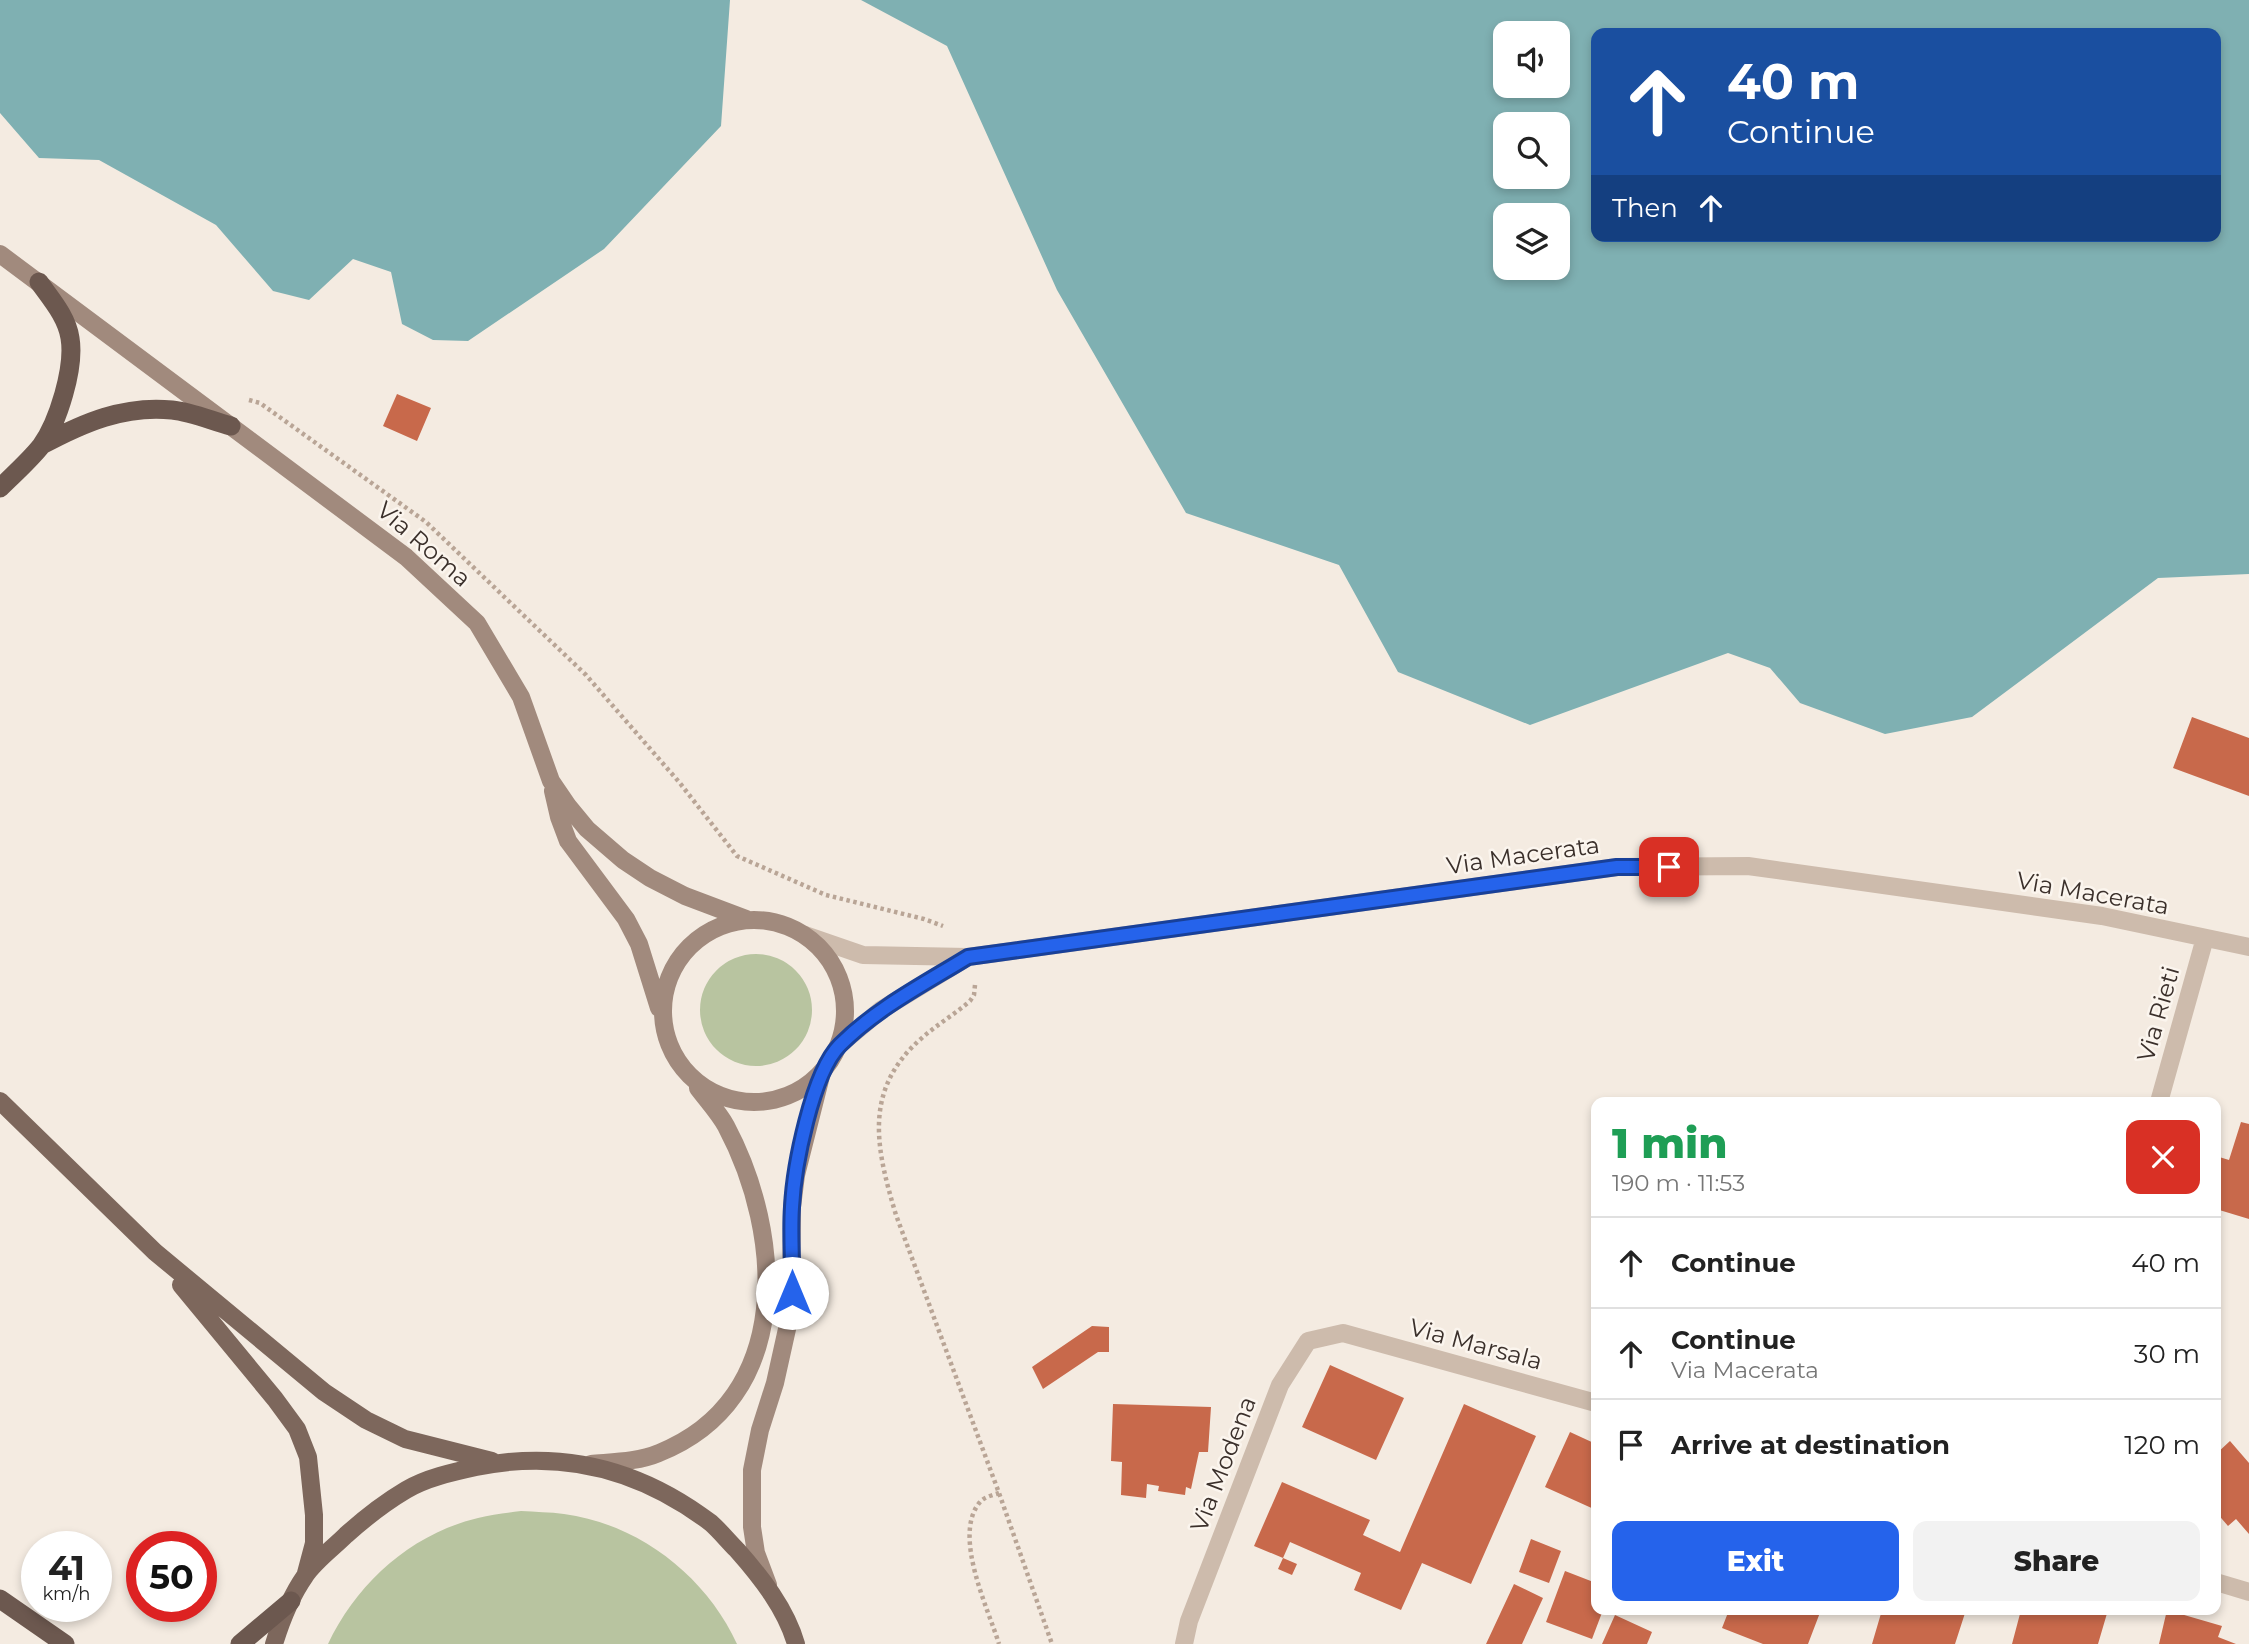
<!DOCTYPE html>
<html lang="en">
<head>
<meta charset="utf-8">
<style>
	:root { --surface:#fff; --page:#f2f2f2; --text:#222; --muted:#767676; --line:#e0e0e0; --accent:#2563eb }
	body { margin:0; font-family:Montserrat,sans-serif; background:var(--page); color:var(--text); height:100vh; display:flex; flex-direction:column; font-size:26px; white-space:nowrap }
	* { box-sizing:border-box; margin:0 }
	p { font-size:23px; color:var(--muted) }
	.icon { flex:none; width:38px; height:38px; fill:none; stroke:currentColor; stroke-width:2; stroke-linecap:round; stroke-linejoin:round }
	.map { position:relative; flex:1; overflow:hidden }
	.drawer { position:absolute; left:1591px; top:1097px; width:630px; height:518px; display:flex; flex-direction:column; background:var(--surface); border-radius:14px; box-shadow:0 4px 10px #0003 }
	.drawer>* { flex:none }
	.guide { position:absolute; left:1591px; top:28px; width:630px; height:214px; border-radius:14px; box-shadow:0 4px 10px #0003; background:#1a4fa0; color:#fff; overflow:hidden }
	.fabs { position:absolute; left:1493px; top:21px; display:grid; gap:14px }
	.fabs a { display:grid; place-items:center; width:77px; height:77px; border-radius:14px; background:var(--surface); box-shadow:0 4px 10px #0003; font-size:35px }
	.speed { position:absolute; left:21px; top:1531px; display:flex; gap:14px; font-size:35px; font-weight:700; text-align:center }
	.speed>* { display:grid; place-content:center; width:91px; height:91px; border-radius:50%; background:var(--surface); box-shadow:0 4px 10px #0003; line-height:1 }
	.speed small { font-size:18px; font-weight:400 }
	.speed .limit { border:10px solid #d22; background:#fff; color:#111 }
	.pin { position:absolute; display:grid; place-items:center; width:60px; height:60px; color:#fff; margin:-30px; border-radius:14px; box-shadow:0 4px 10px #0006 }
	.me { position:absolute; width:77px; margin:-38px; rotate:0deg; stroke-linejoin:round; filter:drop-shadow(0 0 5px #0008) }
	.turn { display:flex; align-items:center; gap:24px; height:147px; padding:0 21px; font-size:32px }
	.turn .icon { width:91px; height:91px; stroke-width:2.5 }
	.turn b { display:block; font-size:49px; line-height:60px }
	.then { display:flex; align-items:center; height:66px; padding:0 21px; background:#0003; gap:14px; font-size:26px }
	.round { display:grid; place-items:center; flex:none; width:74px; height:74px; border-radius:14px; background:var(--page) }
	.summary { display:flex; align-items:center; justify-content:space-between; height:119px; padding:0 21px }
	h1 { font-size:42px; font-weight:800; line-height:52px; color:#1e9e55 }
	.primary-button { display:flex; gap:14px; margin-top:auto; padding:14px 21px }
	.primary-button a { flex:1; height:80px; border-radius:14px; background:var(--accent); color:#fff; font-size:28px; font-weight:800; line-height:80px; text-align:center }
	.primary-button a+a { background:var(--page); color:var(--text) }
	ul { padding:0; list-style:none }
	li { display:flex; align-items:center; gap:21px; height:91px; padding:0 21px; border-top:2px solid var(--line) }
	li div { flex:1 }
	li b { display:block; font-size:26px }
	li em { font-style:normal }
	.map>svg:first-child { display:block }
	.green { fill:#b8c4a0 }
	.water { fill:#7fb0b2; fill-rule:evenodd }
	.building { fill:#c8694b }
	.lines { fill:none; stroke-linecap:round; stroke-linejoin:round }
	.path { stroke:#b9a596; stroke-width:4.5; stroke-dasharray:3.5 3.5; stroke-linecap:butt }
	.minor { stroke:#cdbbac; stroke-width:18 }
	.secondary { stroke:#a18a7d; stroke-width:18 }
	.primary { stroke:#7d675c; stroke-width:18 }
	.trunk { stroke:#6c584f; stroke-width:19 }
	.route-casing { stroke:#184099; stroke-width:18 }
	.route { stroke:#2563eb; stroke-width:12 }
	.labels { text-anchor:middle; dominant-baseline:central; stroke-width:5; stroke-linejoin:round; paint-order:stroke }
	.street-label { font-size:24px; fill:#3b302b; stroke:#fbf5ee }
</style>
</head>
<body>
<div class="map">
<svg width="2249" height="1644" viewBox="0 0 2249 1644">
	<rect width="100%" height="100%" fill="#f4ebe1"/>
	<path class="green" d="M700 1010a56 56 0 1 1 112 0a56 56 0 1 1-112 0Z
		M521,1511c14,1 29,1 43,3 75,10 142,62 173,130h-409c29,-61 83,-110 150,-126 14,-4 29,-5 43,-7z"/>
	<path class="water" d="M0,0h730l-9,126 -117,123 -136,92 -35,-1 -31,-16 -11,-52 -38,-13 -44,41 -36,-9 -57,-66 -117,-65 -60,-2 -39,-45z
		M861,0h1388v574l-91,4 -186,139 -87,17 -85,-31 -30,-35 -42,-15 -198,72 -132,-53 -59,-107 -153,-52 -129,-223 -110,-244zM1505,33h53v53h-53zM1596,33h620v203h-620zM1505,124h53v53h-53zM1505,215h53v53h-53z"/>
	<path class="building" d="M397,394l34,14 -14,33 -34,-15z
		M2192,717l57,21v58l-76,-28z
		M2241,1122l8,2v95l-33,-10v-53l13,4z
		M1092,1326l17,1v25h-11l-55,37 -11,-22z
		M1330,1365l74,33 -28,62 -74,-33z
		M1113,1404l98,3 -3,45h-9l-8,37 -5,-2 -1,8 -27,-4 1,-5 -12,-2 -1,14 -25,-3 1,-33 -11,-1z
		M1464,1404l72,32 -65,148 -49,-21 -21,47 -47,-20 7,-17 -71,-31 -7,16 -29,-12 28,-64 88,38 -7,15 37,17z
		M1570,1432l26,12v66l-51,-23z
		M2230,1441l19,22v71l-13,-15 -8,7 -12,-14v-58z
		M1531,1539l30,12 -12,32 -30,-11z
		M1283,1558l14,6 -5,11 -14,-6z
		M1565,1571l31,12v27h7l-11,29 -46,-17z
		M1514,1584l29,14 -21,46h-36z
		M1729,1610h92l-13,34h-45l-41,-16z
		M1882,1610h84l-11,34h-83z
		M2021,1610h87l-10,34h-86z
		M2167,1610l55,16 -4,11 18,7h-77z
		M1615,1615l37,17 -5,12h-45z"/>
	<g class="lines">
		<path class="path" d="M249,400l11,3 166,119 160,153 93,107 58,74 89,39 98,24 19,7
			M975,985l-1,10 -4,6c-15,13 -32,23 -47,36 -61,52 -47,111 -27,178l103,278 53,151
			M999,1493c-6,2 -15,4 -19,9 -28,33 8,106 19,142"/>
		<path class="minor" d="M805,935l58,20 105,2 649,-90 131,-1 354,50 147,31
			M838,1046l43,-36 87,-53
			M2159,1102l46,-164
			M2216,1582l33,10
			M1184,1644l5,-23 91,-236 28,-44 35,-8 253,70"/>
		<path class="secondary" d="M0,254l406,303 71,66 44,74 30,84 17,25 19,23 36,31 27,18 35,18 61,23
			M553,791l6,26 9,24 58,78 13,25 20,64
			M663 1011a91 91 0 1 1 182 0a91 91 0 1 1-182 0Z
			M591,1464c22,-2 47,-2 68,-11 135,-54 125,-218 67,-327 -7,-13 -19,-26 -28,-38
			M768,1585l-12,-32 -4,-26v-57l8,-40 15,-47 16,-72 1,-104 4,-32 26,-103"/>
		<path class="primary" d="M0,1101l155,151 169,140 42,28 39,19 87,22
			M181,1285l94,114 22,30 11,28 6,58v28l-8,30
			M274,1644c7,-23 17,-48 31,-68 10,-15 28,-28 41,-41 19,-17 38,-32 60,-45 20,-12 47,-18 70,-23 87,-18 164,2 235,56 9,8 17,18 26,27 24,27 49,59 59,94"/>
		<path class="trunk" d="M42,445c41,-22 82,-40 130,-35 20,2 40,11 59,16
			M0,488c13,-13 29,-27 41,-42 17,-24 34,-78 29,-108 -3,-21 -19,-39 -31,-56
			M0,1599l65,45
			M240,1644l51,-43"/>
	</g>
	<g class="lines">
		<g class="route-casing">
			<path id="route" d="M792,1293c1,-29 -2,-58 0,-86 2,-40 20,-134 48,-162 37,-37 84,-61 128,-88l649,-90h52"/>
		</g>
		<use href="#route" class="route"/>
	</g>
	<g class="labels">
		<g class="street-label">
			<text transform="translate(424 544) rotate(41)">Via Roma</text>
			<text transform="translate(1523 855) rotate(-8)">Via Macerata</text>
			<text transform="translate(2093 893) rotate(10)">Via Macerata</text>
			<text transform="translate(2158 1014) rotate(-74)">Via Rieti</text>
			<text transform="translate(1476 1344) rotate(15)">Via Marsala</text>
			<text transform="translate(1223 1464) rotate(-69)">Via Modena</text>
		</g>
	</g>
</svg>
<div class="fabs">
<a><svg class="icon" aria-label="sound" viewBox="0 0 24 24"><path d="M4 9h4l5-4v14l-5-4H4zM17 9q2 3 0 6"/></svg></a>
<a><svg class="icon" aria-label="search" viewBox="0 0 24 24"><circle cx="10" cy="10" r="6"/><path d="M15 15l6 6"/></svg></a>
<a><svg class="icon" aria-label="layers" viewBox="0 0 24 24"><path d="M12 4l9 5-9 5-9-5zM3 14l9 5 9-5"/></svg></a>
</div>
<div class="speed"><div>41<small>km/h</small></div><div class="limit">50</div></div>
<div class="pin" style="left:1669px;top:867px;background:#d93025"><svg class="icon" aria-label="arrive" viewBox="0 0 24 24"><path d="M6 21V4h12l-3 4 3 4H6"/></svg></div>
<svg class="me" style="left:792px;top:1293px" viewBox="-20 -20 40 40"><circle r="19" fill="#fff"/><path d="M0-13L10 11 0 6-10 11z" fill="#2563eb"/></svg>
<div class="guide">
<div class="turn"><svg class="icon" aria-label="ahead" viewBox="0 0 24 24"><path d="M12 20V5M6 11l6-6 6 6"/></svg><div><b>40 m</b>Continue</div></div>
<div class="then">Then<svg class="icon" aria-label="ahead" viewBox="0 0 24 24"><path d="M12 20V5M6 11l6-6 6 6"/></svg></div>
</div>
<section class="drawer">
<div class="summary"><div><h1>1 min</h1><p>190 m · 11:53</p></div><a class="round" style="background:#d93025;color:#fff"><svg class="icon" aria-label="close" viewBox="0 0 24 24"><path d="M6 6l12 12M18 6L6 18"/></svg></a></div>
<ul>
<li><svg class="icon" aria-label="ahead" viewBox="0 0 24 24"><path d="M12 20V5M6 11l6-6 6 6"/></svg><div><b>Continue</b></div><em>40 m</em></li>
<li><svg class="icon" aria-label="ahead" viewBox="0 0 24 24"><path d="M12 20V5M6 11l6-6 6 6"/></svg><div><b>Continue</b><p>Via Macerata</p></div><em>30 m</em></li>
<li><svg class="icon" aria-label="arrive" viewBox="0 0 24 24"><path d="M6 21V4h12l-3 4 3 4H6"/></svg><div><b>Arrive at destination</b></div><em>120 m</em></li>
</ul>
<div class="primary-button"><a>Exit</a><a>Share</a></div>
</section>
</div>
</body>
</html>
